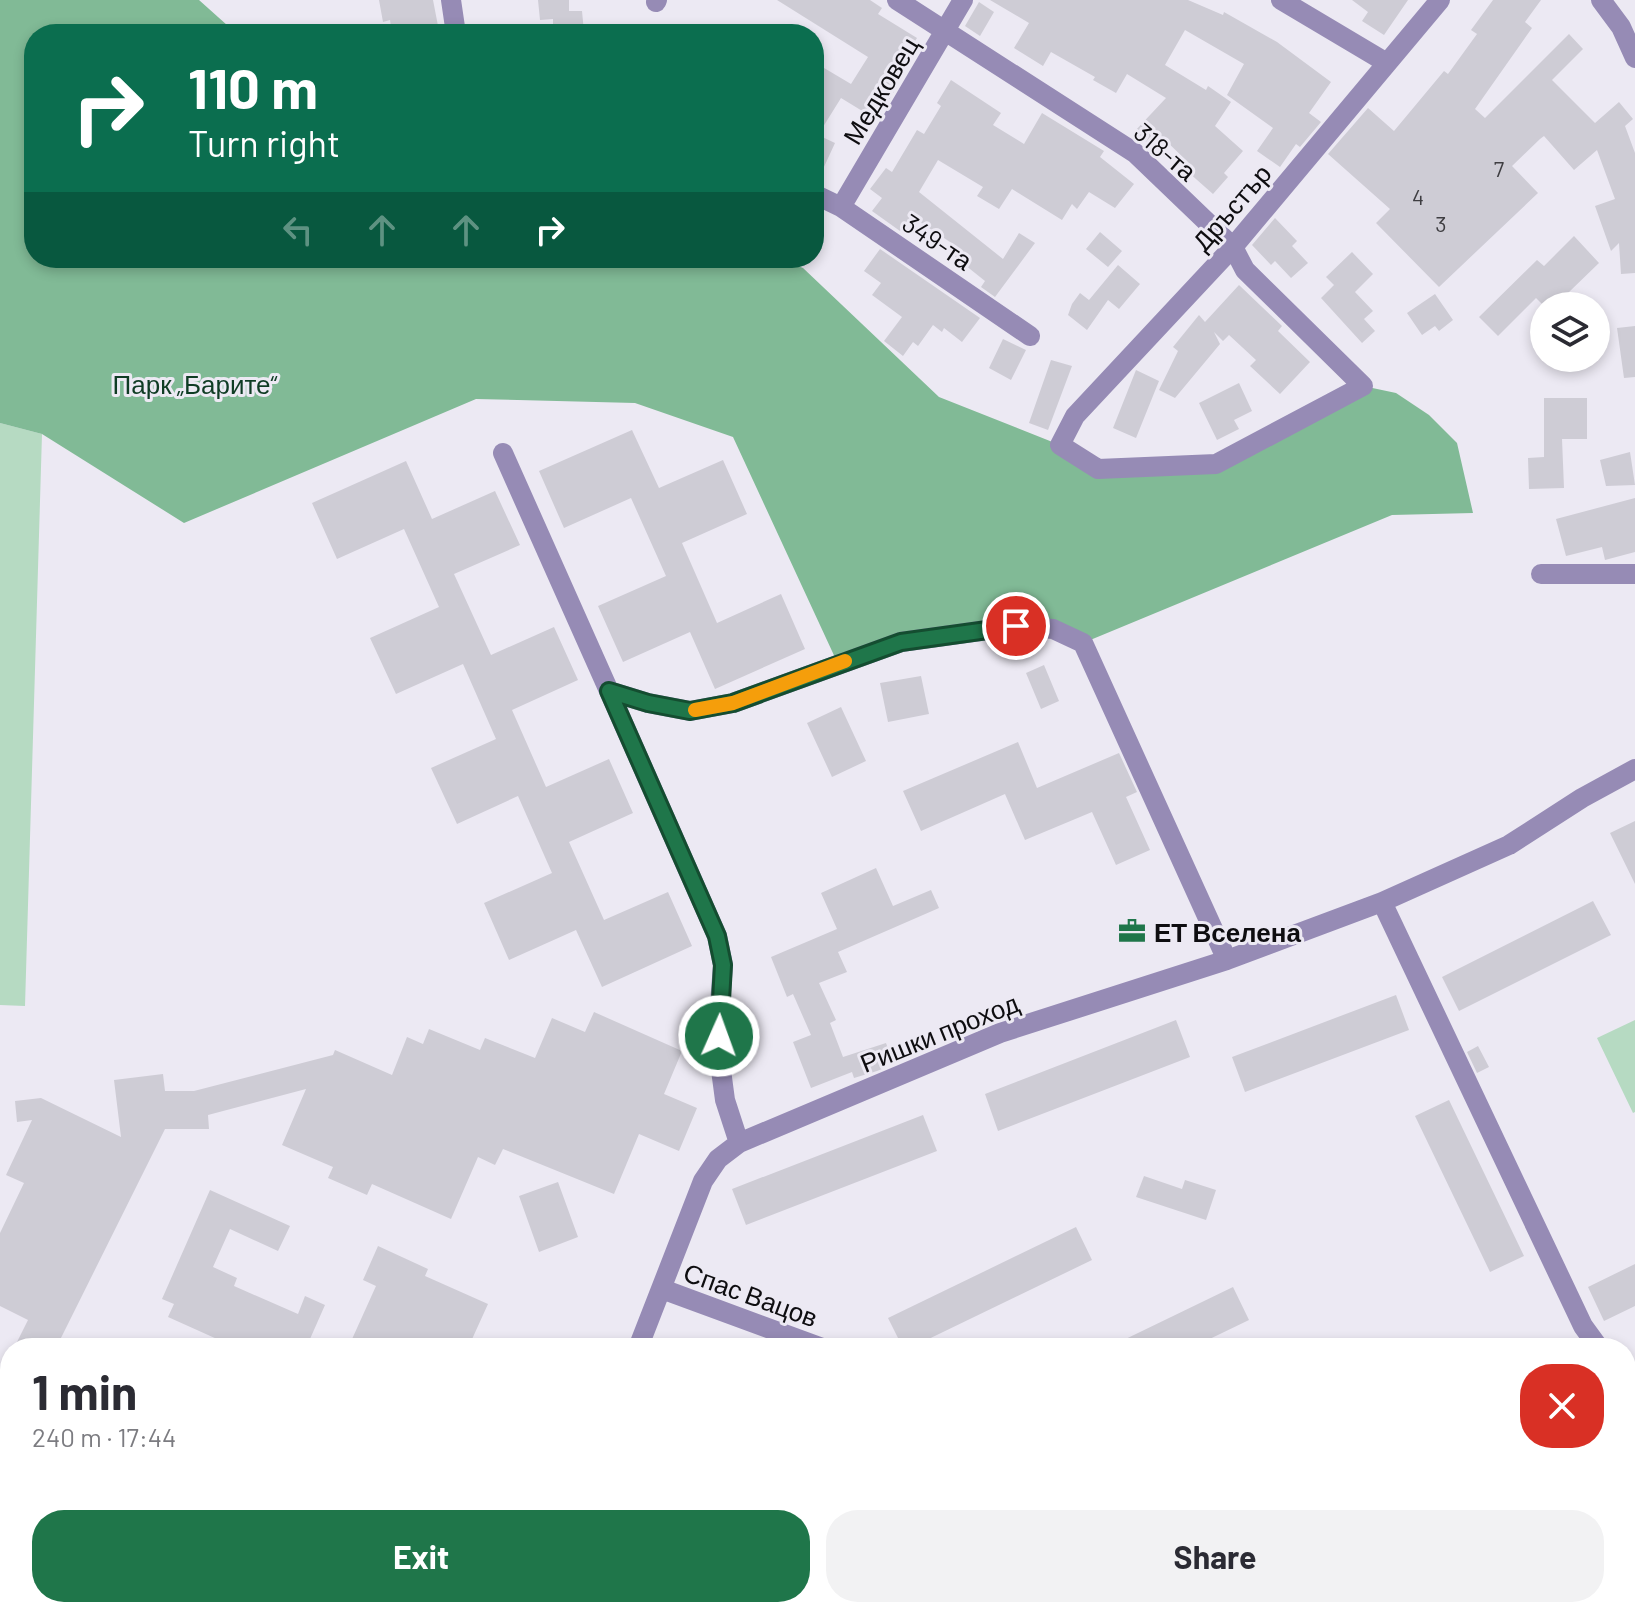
<!DOCTYPE html>
<html lang="en">
<head>
<meta charset="utf-8">
<style>
	:root { --surface:#fff; --page:#f2f2f3; --text:#2b2b33; --muted:#7c7c81; --accent:#1f764a }
	body { margin:0; font-family:Barlow,sans-serif; background:var(--page); color:var(--text); height:100vh; display:flex; flex-direction:column; font-size:30px; white-space:nowrap }
	* { box-sizing:border-box; margin:0 }
	p { font-size:26px; color:var(--muted) }
	.icon { flex:none; width:44px; height:44px; fill:none; stroke:currentColor; stroke-width:2; stroke-linecap:round; stroke-linejoin:round }
	.map { position:relative; flex:1; overflow:hidden }
	.details { position:absolute; left:0px; top:1338px; width:1636px; height:280px; display:flex; flex-direction:column; background:var(--surface); border-radius:32px 32px 0 0; box-shadow:0 4px 12px #0003 }
	.details>* { flex:none }
	.hud { position:absolute; left:24px; top:24px; width:800px; height:244px; border-radius:32px; box-shadow:0 4px 12px #0003; background:#0b6e4f; color:#fff; overflow:hidden }
	.tools { position:absolute; left:1530px; top:292px; display:grid; gap:16px }
	.tools a { display:grid; place-items:center; width:80px; height:80px; border-radius:50%; background:var(--surface); box-shadow:0 4px 12px #0003; font-size:40px }
	.pin { position:absolute; display:grid; place-items:center; width:68px; height:68px; color:#fff; margin:-34px; border:4px solid #fff; border-radius:50%; box-shadow:0 2px 8px #0007 }
	.me { position:absolute; width:88px; margin:-44px; rotate:2deg; stroke-linejoin:round; filter:drop-shadow(0 0 6px #0008) }
	.turn { display:flex; align-items:center; gap:28px; height:168px; padding:0 32px; font-size:36px }
	.turn .icon { width:104px; height:104px; stroke-width:2.5 }
	.turn b { display:block; font-size:56px; line-height:68px }
	.lanes { display:flex; align-items:center; height:76px; padding:0 32px; background:#0003; justify-content:center; gap:40px; direction:ltr }
	.lanes .off { opacity:.35 }
	.round { display:grid; place-items:center; flex:none; width:84px; height:84px; border-radius:32px; background:var(--page) }
	.headline { display:flex; align-items:center; justify-content:space-between; height:136px; padding:0 32px }
	h1 { font-size:48px; font-weight:700; line-height:60px }
	.action { display:flex; gap:16px; margin-top:auto; padding:16px 32px }
	.action a { flex:1; height:92px; border-radius:32px; background:var(--accent); color:#fff; font-size:32px; font-weight:700; line-height:92px; text-align:center }
	.action a+a { background:var(--page); color:var(--text) }
	.map>svg:first-child { display:block }
	.green { fill:#b6dac2 }
	.forest { fill:#81ba96 }
	.building { fill:#ceccd5 }
	.lines { fill:none; stroke-linecap:round; stroke-linejoin:round }
	.minor { stroke:#968bb5; stroke-width:20 }
	.secondary { stroke:#6e5c99; stroke-width:20 }
	.route-casing { stroke:#144d30; stroke-width:20 }
	.route { stroke:#1f764a; stroke-width:14 }
	.slow { stroke:#f59e0b; stroke-width:14 }
	.labels { text-anchor:middle; dominant-baseline:central; stroke-width:6; stroke-linejoin:round; paint-order:stroke }
	.number-label { font-size:22px; fill:#3e3d41 }
	.street-label { font-size:26px; fill:#0e0d10; stroke:#ece9f3 }
	.park-label { font-size:26px; fill:#0f3c24; stroke:#ece9f3 }
	.poi-label { font-size:26px; font-weight:bold; fill:#0e0d10; stroke:#ece9f3; text-anchor:start }
</style>
</head>
<body>
<div class="map">
<svg width="1635" height="1618" viewBox="0 0 1635 1618">
	<rect width="100%" height="100%" fill="#ece9f3"/>
	<path class="green" d="M0,423l42,11 -17,572 -25,-1z
		M1635,1020v92l-2,1 -36,-75z"/>
	<path class="forest" d="M0,0h199l38,34h-203v224h744l25,10 136,129 121,48 38,24 118,-5 147,-78 33,7 33,22 28,28 16,70 -81,2 -309,128 -67,-17 -178,38 -105,-227 -98,-34 -159,-4 -292,124 -142,-89 -42,-11z"/>
	<path class="building" d="M379,0h54l6,31 -47,3 -2,-14 -7,2z
		M538,0h31v11h13l2,21 -31,2v-15l-13,1z
		M777,0h93l12,8 -4,6 39,24 -28,45 7,5 -19,32 -36,-22 -23,37 17,8 -18,39 -3,-1v-119l37,22 17,-27z
		M990,0h198l35,15 1,-3 53,30 54,40 -22,31 12,9 -21,25 -4,-3 -16,23 -23,-16 16,-23 -46,-33 17,-31 -59,-34 -20,35 41,25 2,-4 23,16 -16,24 28,25 -19,22 4,4 -15,17 -25,-22 5,-5 -33,-32 -10,11 -15,-15 31,-33 -39,-24 -11,19 -23,-13 2,-3 -44,-25 -8,14 -29,-18 15,-25z
		M1352,0h56l-24,35 -22,-14 6,-9z
		M1493,0h48l-16,22 7,6 -57,81 10,9 84,-84 14,15 -31,31 43,43 24,-21 14,17 -8,7 10,27v120l-14,1 -2,-31 -8,8 -16,-45 20,-7 -18,-49 -23,20 -30,-34 -4,3 -28,27 26,27 -99,94 -63,-64 14,-14 -62,-55 40,-46 26,23 50,-60 4,3 29,-40 -6,-4z
		M979,2l15,10 -14,24 -15,-10z
		M951,80l50,33 -8,12 31,19 18,-31 62,38 -4,6 34,27 -19,24 -26,-16 -12,17 -5,-5 -10,16 -50,-31 -13,20 -22,-13 6,-9 -45,-27 -19,32 84,67 16,-26 16,10 -40,54 -14,-10 4,-6 -35,-28 6,-7 -45,-30 -11,15 -28,-20 10,-13 -12,-9 16,-21 6,4 25,-42 7,4 17,-28 -4,-3z
		M1275,218l22,23 -5,5 16,17 -17,15 -16,-17 -4,4 -19,-20z
		M1100,232l22,19 -14,16 -22,-18z
		M1574,236l25,27 -30,29 14,14h-39l-8,-8 -38,38 -19,-19 58,-57 7,6z
		M880,249l100,69 -18,24 -18,-14 -2,4 -9,-7 -15,21 -5,-4 -10,14 -19,-15 18,-24 -30,-22 9,-12 -17,-12z
		M1352,252l21,22 -18,18 18,19 -9,8 11,12 -13,12 -41,-45 13,-13 -8,-8z
		M1118,265l22,19 -21,25 -11,-9 -21,30 -19,-15 4,-11 8,-11 9,7z
		M1239,285l43,41 -4,5 32,31 -30,32 -30,-28 6,-6 -27,-25 -6,6 -9,-9 6,12 -45,54 -16,-8 19,-39 -5,-4 26,-32 6,7z
		M1435,294l18,26 -14,11 -4,-5 -13,9 -15,-22z
		M1635,326v51l-11,1 -7,-50z
		M1003,339l23,11 -15,30 -22,-12z
		M1051,360l21,6 -24,64 -19,-7z
		M1136,370l23,11 -23,57 -23,-10z
		M1239,383l13,28 -18,9 5,9 -22,11 -18,-37z
		M1544,398h43v41h-25l2,49 -35,1 -1,-31 16,-1z
		M632,430l27,58 64,-28 24,54 -65,29 35,80 64,-29 24,55 -90,40 -25,-57 -67,30 -25,-56 68,-30 -35,-78 -67,30 -25,-57z
		M1630,452l5,33 -29,1 -6,-26z
		M406,461l26,58 63,-28 25,54 -66,29 37,81 63,-28 24,53 -66,30 34,77 63,-28 24,54 -64,29 35,78 64,-28 24,54 -90,41 -26,-57 -67,30 -25,-57 68,-30 -34,-77 -61,28 -26,-56 65,-29 -33,-75 -67,30 -26,-56 69,-31 -35,-78 -67,30 -25,-56z
		M1635,498v54l-30,8 -3,-13 -36,9 -10,-37z
		M1044,665l15,36 -18,8 -15,-36z
		M921,676l8,38 -41,8 -8,-39z
		M841,707l25,54 -34,16 -25,-54z
		M1018,742l19,46 82,-35 18,39 -11,5 24,53 -34,15 -24,-53 -67,28 -20,-46 -84,37 -18,-40z
		M1635,821v63l-25,-51z
		M876,868l17,38 38,-16 8,18 -101,44 9,20 -28,11 17,37 -6,3 13,34 43,-14 5,14 -12,4 3,8 -5,2 -23,7 -2,-6 -41,16 -18,-46 18,-7 -18,-41 -6,3 -16,-40 66,-28 -16,-36z
		M1593,901l18,34 -152,76 -17,-34z
		M1396,995l13,35 -164,62 -13,-35z
		M594,1012l88,39 -18,43 33,14 -18,43 -40,-17 -25,60 -111,-45 -8,16 -17,-8 -27,62 -79,-35 -5,11 -39,-17 5,-11 -51,-22 24,-56 -98,26 1,14h-44l-109,219h-42l14,-28 -28,-14v-73l24,-50 -18,-8 26,-55 -15,2 -2,-21 26,-3 80,39 -7,-57 49,-6 2,17h29l139,-36 2,-5 57,25 15,-38 16,7 6,-15 51,21 5,-12 50,20 17,-40 33,14z
		M1176,1020l14,37 -192,74 -13,-37z
		M1478,1046l11,21 -12,6 -10,-21z
		M1449,1100l75,156 -34,16 -75,-156z
		M923,1115l14,36 -191,74 -14,-36z
		M1144,1176l38,13 3,-9 31,10 -10,30 -70,-23z
		M558,1182l20,55 -39,15 -20,-56z
		M210,1190l80,36 -12,25 -48,-22 -17,38 24,11 -3,8 64,28 7,-18 20,9 -19,43h-69l-69,-31 6,-13 -12,-5z
		M1076,1227l16,33 -182,88h-7l-15,-30z
		M378,1246l50,23 -3,7 63,28 -20,44h-120l28,-62 -13,-6z
		M1635,1264v42l-31,15 -16,-34z
		M1233,1287l16,33 -58,28h-84z"/>
	<g class="lines">
		<path class="minor" d="M451,0l5,34
			M897,0l238,153 98,94 12,23 118,116 -147,78 -118,5 -38,-24 15,-29 158,-169 207,-247
			M1281,0l106,63
			M1601,0l20,27 14,31
			M656,2l1,-2
			M814,194l27,13 189,129
			M841,207l122,-207
			M503,453l106,238 39,12 42,8 43,-8 168,-61 115,-16 37,3 30,14 144,317
			M1541,574h94
			M609,691l108,245 6,29 -4,52v38l6,45 14,43
			M1382,902l201,424 16,22
			M662,1289l160,59
			M638,1348l65,-167 15,-22 21,-16 261,-110 227,-73 155,-58 127,-57 73,-47 53,-29
			M1626,1378l9,9
			M1462,1608l24,10"/>
		<path class="secondary" d="M0,1602l10,1
			M88,1608l121,10"/>
	</g>
	<g class="lines">
		<g class="route-casing">
			<path id="route" d="M719,1036l4,-71 -6,-29 -108,-245 39,12 42,8 43,-8 168,-61 115,-16"/>
		</g>
		<use href="#route" class="route"/>
		<path class="slow" d="M695,710l38,-7 112,-42"/>
	</g>
	<defs>
		<g id="office-bare" transform="scale(2.16)"><path d="M-6-3h4V-5.5h4V-3h4V5H-6ZM-1-4.5V-3h2v-1.5ZM-6 0V1H6V0Z" fill="#1f764a" stroke="#ece9f3" stroke-width="2.5" paint-order="stroke"/></g>
	</defs>
	<g fill-rule="evenodd">
		<use href="#office-bare" x="1132" y="931"/>
	</g>
	<g class="labels">
		<g class="number-label">
			<text x="1499" y="168">7</text>
			<text x="1418" y="196">4</text>
			<text x="1441" y="223">3</text>
		</g>
		<g class="street-label">
			<text transform="translate(880 90) rotate(-59)">Медковец</text>
			<text transform="translate(1166 151) rotate(41)">318-та</text>
			<text transform="translate(1231 207) rotate(-49)">Дръстър</text>
			<text transform="translate(938 241) rotate(34)">349-та</text>
			<text transform="translate(939 1032) rotate(-22)">Ришки проход</text>
			<text transform="translate(751 1294) rotate(20)">Спас Вацов</text>
		</g>
		<g class="park-label">
			<text x="195" y="383">Парк „Барите“</text>
		</g>
		<g class="poi-label">
			<text x="1154" y="931">ЕТ Вселена</text>
		</g>
	</g>
</svg>
<div class="tools">
<a><svg class="icon" aria-label="layers" viewBox="0 0 24 24"><path d="M12 4l9 5-9 5-9-5zM3 14l9 5 9-5"/></svg></a>
</div>
<div class="pin" style="left:1016px;top:626px;background:#d93025"><svg class="icon" aria-label="arrive" viewBox="0 0 24 24"><path d="M6 21V4h12l-3 4 3 4H6"/></svg></div>
<svg class="me" style="left:719px;top:1036px" viewBox="-20 -20 40 40"><circle r="17" fill="#1f764a" stroke="#fff" stroke-width="3"/><path d="M0-11L8 9 0 5-8 9z" fill="#fff"/></svg>
<div class="hud">
<div class="turn"><svg class="icon" aria-label="right" viewBox="0 0 24 24"><path d="M7 20v-9h11M14 6l5 5-5 5"/></svg><div><b>110 m</b>Turn right</div></div>
<div class="lanes"><svg class="icon off" aria-label="left" viewBox="0 0 24 24"><path d="M17 20v-9H6M10 6l-5 5 5 5"/></svg><svg class="icon off" aria-label="ahead" viewBox="0 0 24 24"><path d="M12 20V5M6 11l6-6 6 6"/></svg><svg class="icon off" aria-label="ahead" viewBox="0 0 24 24"><path d="M12 20V5M6 11l6-6 6 6"/></svg><svg class="icon" aria-label="right" viewBox="0 0 24 24"><path d="M7 20v-9h11M14 6l5 5-5 5"/></svg></div>
</div>
<section class="details">
<div class="headline"><div><h1>1 min</h1><p>240 m · 17:44</p></div><a class="round" style="background:#d93025;color:#fff"><svg class="icon" aria-label="close" viewBox="0 0 24 24"><path d="M6 6l12 12M18 6L6 18"/></svg></a></div>
<div class="action"><a>Exit</a><a>Share</a></div>
</section>
</div>
</body>
</html>
